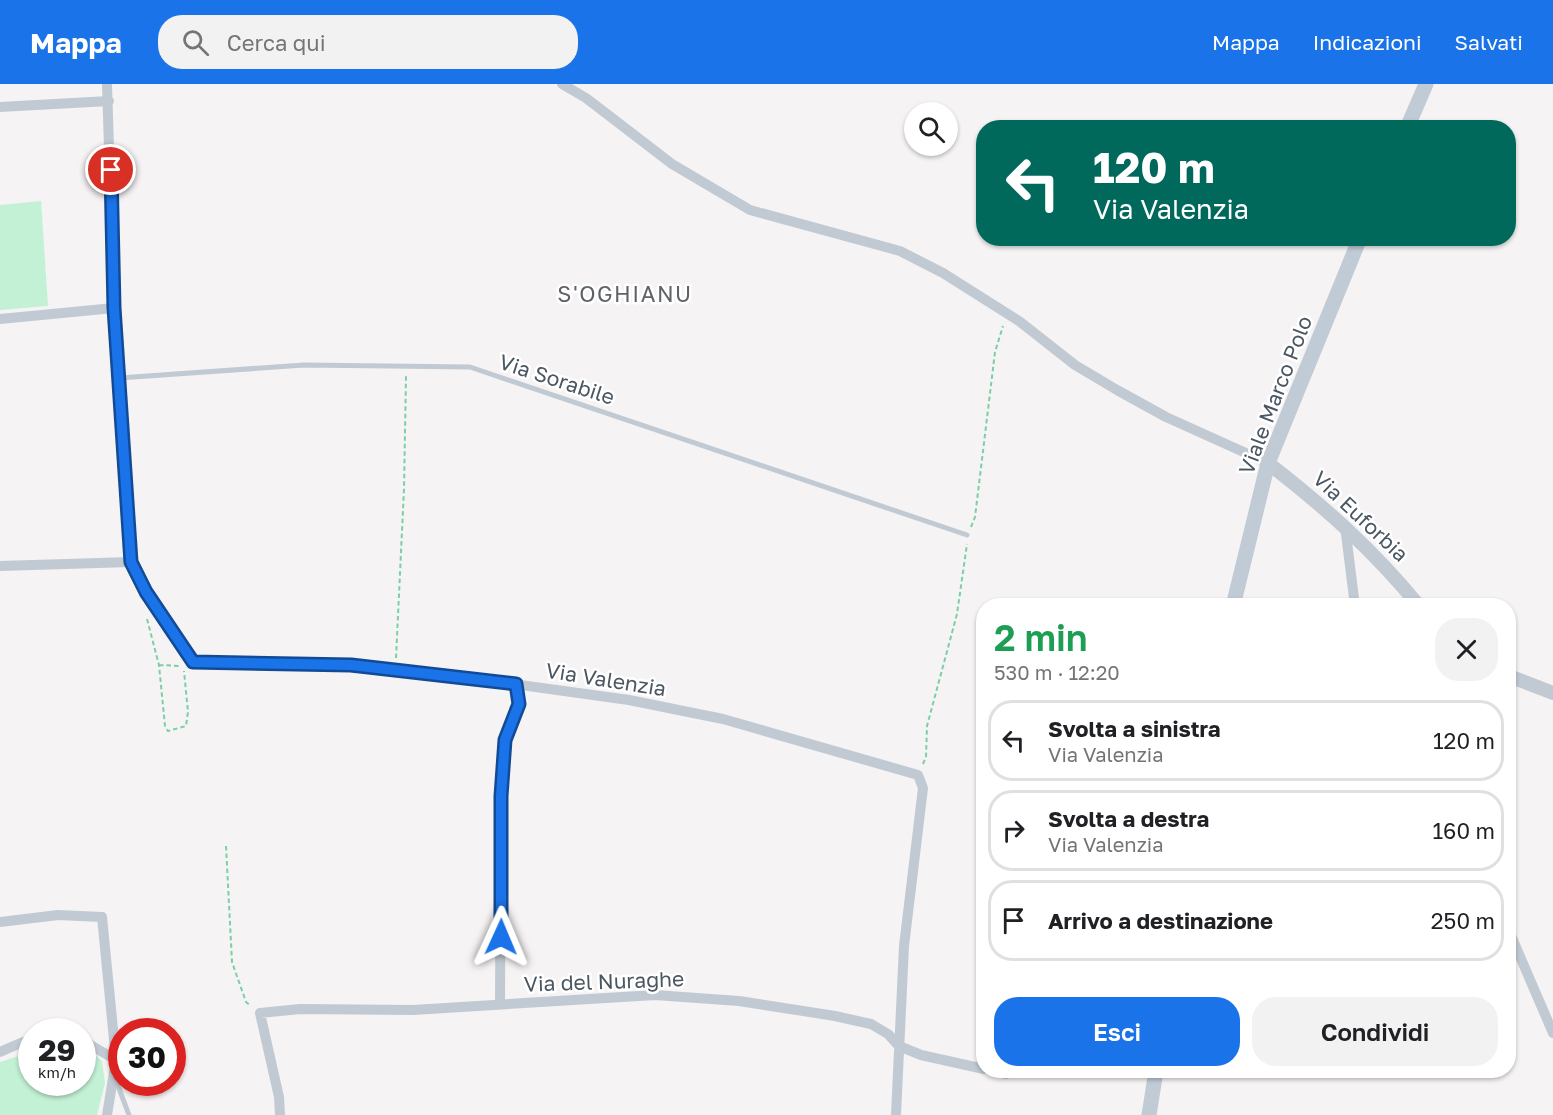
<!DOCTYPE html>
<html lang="it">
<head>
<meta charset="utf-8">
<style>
	:root { --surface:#fff; --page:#f2f2f2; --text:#202124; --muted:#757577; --line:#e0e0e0; --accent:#1a73e8 }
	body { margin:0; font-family:"Golos Text",sans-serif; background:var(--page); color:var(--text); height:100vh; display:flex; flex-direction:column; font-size:22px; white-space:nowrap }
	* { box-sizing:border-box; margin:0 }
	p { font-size:20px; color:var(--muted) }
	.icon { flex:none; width:33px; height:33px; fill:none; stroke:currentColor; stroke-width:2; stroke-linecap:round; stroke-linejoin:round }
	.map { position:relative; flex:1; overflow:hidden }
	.details { position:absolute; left:976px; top:514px; width:540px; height:480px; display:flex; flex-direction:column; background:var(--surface); border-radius:24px; box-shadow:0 2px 4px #0004 }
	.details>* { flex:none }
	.top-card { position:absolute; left:976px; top:36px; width:540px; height:126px; border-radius:24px; box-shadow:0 2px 4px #0004; background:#00695c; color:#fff; overflow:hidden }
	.controls { position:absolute; left:904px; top:18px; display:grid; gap:12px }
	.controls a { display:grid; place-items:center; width:54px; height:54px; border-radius:50%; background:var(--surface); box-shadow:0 2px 4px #0004; font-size:30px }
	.speed { position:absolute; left:18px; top:934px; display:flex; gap:12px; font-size:30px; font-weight:700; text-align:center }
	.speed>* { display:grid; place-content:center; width:78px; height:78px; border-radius:50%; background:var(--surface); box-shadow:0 2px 4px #0004; line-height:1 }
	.speed small { font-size:15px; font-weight:400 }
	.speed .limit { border:9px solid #d22; background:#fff; color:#111 }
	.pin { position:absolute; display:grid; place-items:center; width:51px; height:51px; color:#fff; margin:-26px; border:3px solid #fff; border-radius:50%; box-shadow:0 2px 6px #0007 }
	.me { position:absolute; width:66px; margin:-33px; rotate:1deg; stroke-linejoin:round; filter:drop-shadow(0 0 4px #0008) }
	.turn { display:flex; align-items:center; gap:21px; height:126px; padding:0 18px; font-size:27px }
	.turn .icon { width:78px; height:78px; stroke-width:2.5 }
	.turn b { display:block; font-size:42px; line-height:51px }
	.round { display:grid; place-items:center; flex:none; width:63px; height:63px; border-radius:24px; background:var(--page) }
	.overview { display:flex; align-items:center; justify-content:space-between; height:102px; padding:0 18px }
	h1 { font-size:36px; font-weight:600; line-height:45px; color:#1e9e55 }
	.cta { display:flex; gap:12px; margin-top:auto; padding:12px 18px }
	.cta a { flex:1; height:69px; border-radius:24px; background:var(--accent); color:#fff; font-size:24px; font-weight:600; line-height:69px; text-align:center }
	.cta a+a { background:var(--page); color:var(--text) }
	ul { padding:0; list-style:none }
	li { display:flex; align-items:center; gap:18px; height:81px; margin:0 12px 9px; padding:0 6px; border:3px solid var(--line); border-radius:24px }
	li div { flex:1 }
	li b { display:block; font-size:22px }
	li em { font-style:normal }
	header { display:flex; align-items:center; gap:36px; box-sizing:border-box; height:84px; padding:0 30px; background:var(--accent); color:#fff }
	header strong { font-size:28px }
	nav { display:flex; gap:33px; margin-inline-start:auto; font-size:21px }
	.search { width:420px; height:54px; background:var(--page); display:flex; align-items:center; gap:15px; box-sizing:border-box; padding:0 21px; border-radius:24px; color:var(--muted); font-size:22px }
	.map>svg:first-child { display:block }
	.green { fill:#c3f1d5 }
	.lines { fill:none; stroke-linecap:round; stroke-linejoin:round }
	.path { stroke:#7ad0a6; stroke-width:2; stroke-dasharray:4.5 3; stroke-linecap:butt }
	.service { stroke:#c1cad2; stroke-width:5 }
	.minor { stroke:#c1cad2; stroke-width:10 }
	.tertiary { stroke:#c1cad2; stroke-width:14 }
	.secondary { stroke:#c1cbd6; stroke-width:15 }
	.route-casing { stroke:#114b97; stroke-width:15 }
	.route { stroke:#1a73e8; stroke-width:10 }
	.labels { text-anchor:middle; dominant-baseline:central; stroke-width:5; stroke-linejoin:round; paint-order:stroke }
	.street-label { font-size:21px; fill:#4a5661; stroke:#fff }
	.neighbourhood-label { font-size:22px; letter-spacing:1.5px; fill:#5f6368; stroke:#fff }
</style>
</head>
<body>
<header>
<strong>Mappa</strong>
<div class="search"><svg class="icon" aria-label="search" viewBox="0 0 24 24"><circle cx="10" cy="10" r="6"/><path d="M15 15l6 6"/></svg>Cerca qui</div>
<nav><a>Mappa</a><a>Indicazioni</a><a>Salvati</a></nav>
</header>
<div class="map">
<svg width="1553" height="1031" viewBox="0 0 1553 1031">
	<rect width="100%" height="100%" fill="#f5f3f3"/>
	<path class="green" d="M41,117l7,105 -48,4v-105z
		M83,960l19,17 3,22 -8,32h-97v-53l31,-10 1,31h50z"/>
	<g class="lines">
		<path class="path" d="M971,443l4,-10 20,-165 8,-26
			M147,535l12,46 6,61 3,5 18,-5 2,-14 -4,-41
			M396,574l8,-169 2,-113
			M159,581l22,1
			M923,680l3,-7 1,-31 30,-112 10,-70
			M226,762l6,116 14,40 5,4"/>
		<path class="service" d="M119,294l185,-13 166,2 497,168
			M115,994l14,37"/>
		<path class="minor" d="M107,0l7,224 17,254c17,35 37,69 62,100l158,3 90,9 188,26 94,19 195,56 5,13 -19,158 -8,169
			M562,0l24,14 86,66 78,46 150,41 43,22 76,48 56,44 42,25 49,27 102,46
			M0,23l109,-6
			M0,235l114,-11
			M1345,442l10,80
			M0,482l131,-4
			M0,838l58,-7 44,2 14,143 -9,55
			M1509,847l44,102
			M500,920l1,-208 4,-56 14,-36 -3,-20
			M82,956l34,20
			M0,968l23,-10 9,-1
			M994,987l12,3
			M280,1031l-1,-18 -19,-84 40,-4 113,1 242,-15 84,6 96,15 36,8 17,10 11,12 22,9 63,14"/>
		<path class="tertiary" d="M1268,379c57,44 106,88 151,143
			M1509,592l44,17"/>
		<path class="secondary" d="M1407,44l19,-44
			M1233,522l35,-143 92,-225
			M1149,1031l7,-44"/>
	</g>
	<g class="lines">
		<g class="route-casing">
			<path id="route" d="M111,86l3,138 17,254 15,30 47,70 158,3 165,19 3,20 -14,36 -4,56v141"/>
		</g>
		<use href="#route" class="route"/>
	</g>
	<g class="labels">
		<g class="street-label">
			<text transform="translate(557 295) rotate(18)">Via Sorabile</text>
			<text transform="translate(1275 311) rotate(-69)">Viale Marco Polo</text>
			<text transform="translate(1361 432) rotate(43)">Via Euforbia</text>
			<text transform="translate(606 595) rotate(9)">Via Valenzia</text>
			<text transform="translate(604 897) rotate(-2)">Via del Nuraghe</text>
		</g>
		<g class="neighbourhood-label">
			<text x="625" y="209">S'OGHIANU</text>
		</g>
	</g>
</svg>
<div class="controls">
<a><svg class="icon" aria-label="search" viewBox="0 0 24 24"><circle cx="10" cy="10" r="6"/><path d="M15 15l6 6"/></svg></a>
</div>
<div class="speed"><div>29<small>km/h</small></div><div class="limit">30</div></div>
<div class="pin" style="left:111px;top:86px;background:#d93025"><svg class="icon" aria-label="arrive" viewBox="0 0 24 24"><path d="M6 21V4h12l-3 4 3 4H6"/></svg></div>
<svg class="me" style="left:501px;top:853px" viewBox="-20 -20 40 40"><path d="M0-17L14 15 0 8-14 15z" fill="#1a73e8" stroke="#fff" stroke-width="4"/></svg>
<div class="top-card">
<div class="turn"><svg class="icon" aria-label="left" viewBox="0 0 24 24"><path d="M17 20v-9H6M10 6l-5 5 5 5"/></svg><div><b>120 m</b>Via Valenzia</div></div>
</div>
<section class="details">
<div class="overview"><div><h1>2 min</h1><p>530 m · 12:20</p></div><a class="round"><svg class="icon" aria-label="close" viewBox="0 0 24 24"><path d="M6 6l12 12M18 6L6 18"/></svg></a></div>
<ul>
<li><svg class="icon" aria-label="left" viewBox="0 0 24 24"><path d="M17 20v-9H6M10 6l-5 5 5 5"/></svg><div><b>Svolta a sinistra</b><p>Via Valenzia</p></div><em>120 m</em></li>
<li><svg class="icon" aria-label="right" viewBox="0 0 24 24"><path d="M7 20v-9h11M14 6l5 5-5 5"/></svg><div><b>Svolta a destra</b><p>Via Valenzia</p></div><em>160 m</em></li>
<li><svg class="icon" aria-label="arrive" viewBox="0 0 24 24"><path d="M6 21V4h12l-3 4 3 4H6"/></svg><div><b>Arrivo a destinazione</b></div><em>250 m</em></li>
</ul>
<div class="cta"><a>Esci</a><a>Condividi</a></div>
</section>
</div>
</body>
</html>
